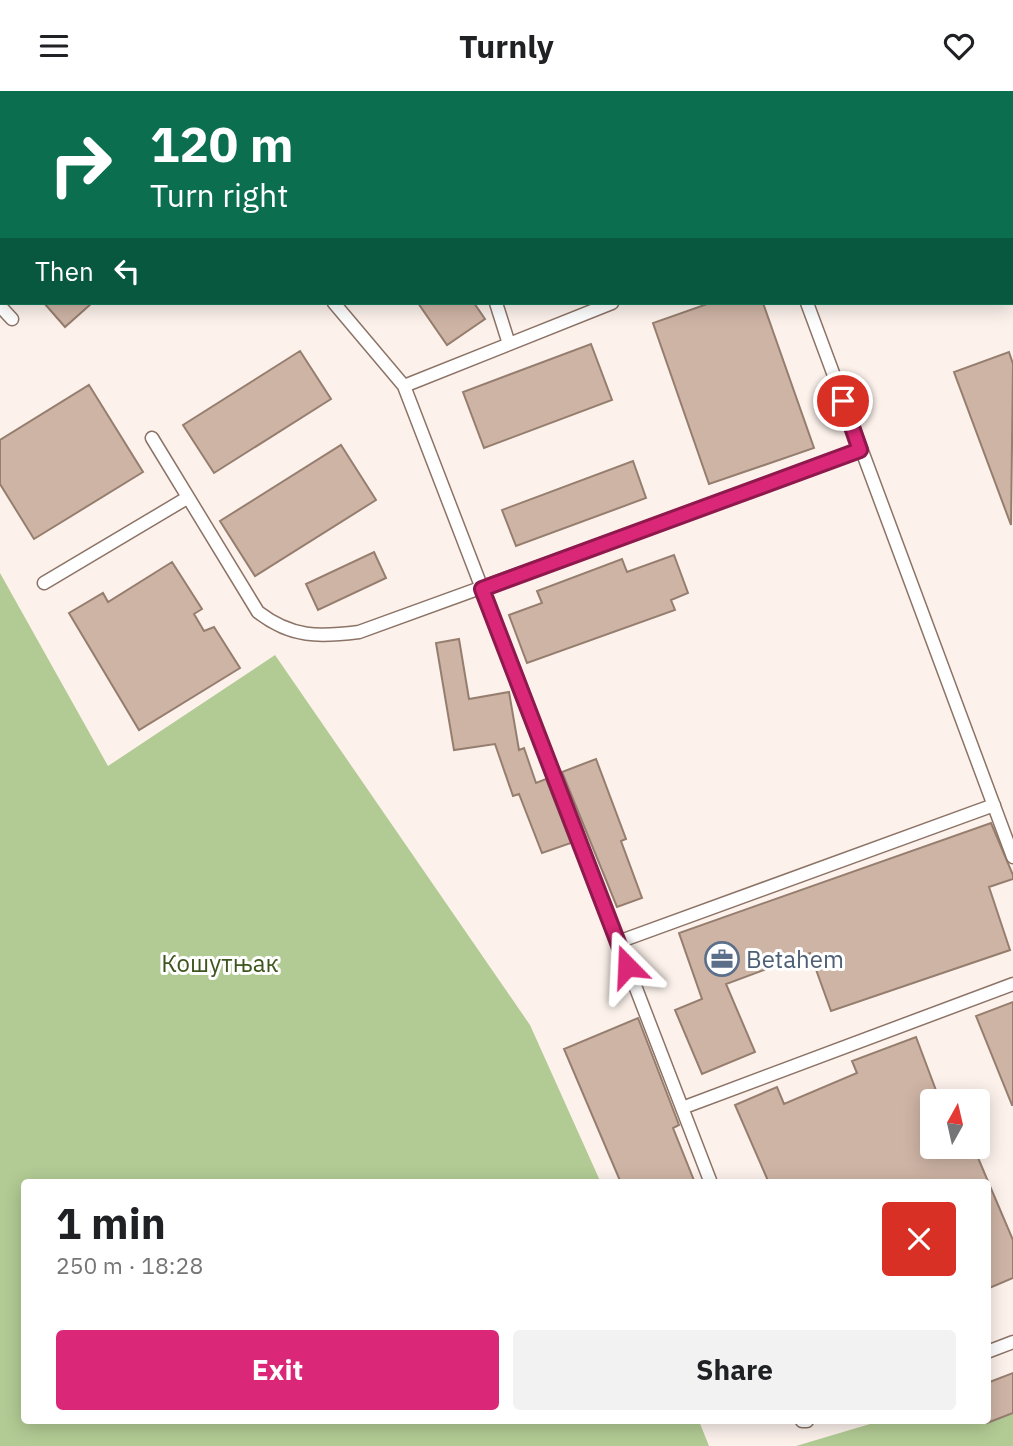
<!DOCTYPE html>
<html lang="en">
<head>
<meta charset="utf-8">
<style>
	:root { --surface:#fff; --page:#f2f2f2; --text:#202124; --muted:#757577; --accent:#db2777 }
	body { margin:0; font-family:"IBM Plex Sans",sans-serif; background:var(--page); color:var(--text); height:100vh; display:flex; flex-direction:column; font-size:26px; white-space:nowrap }
	* { box-sizing:border-box; margin:0 }
	p { font-size:23px; color:var(--muted) }
	.icon { flex:none; width:38px; height:38px; fill:none; stroke:currentColor; stroke-width:2; stroke-linecap:round; stroke-linejoin:round }
	.map { position:relative; flex:1; overflow:hidden }
	.side { position:absolute; left:21px; top:1088px; width:970px; height:245px; display:flex; flex-direction:column; background:var(--surface); border-radius:7px; box-shadow:0 4px 18px #0003 }
	.side>* { flex:none }
	.banner { position:absolute; left:0px; top:0px; width:1013px; height:214px; box-shadow:0 4px 18px #0003; background:#0b6e4f; color:#fff; overflow:hidden }
	.needle { width:46px; rotate:8deg }
	.fabs { position:absolute; left:920px; top:998px; display:grid; gap:14px }
	.fabs a { display:grid; place-items:center; width:70px; height:70px; border-radius:7px; background:var(--surface); box-shadow:0 4px 18px #0003; font-size:35px }
	.pin { position:absolute; display:grid; place-items:center; width:60px; height:60px; color:#fff; margin:-30px; border:4px solid #fff; border-radius:50%; box-shadow:0 2px 7px #0007 }
	.me { position:absolute; width:77px; margin:-38px; rotate:339deg; stroke-linejoin:round; filter:drop-shadow(0 0 5px #0008) }
	.turn { display:flex; align-items:center; gap:24px; height:147px; padding:0 35px; font-size:32px }
	.turn .icon { width:91px; height:91px; stroke-width:2.5 }
	.turn b { display:block; font-size:49px; line-height:60px }
	.then { display:flex; align-items:center; height:66px; padding:0 35px; background:#0003; gap:14px; font-size:26px }
	.round { display:grid; place-items:center; flex:none; width:74px; height:74px; border-radius:7px; background:var(--page) }
	.head { display:flex; align-items:center; justify-content:space-between; height:119px; padding:0 35px }
	h1 { font-size:42px; font-weight:800; line-height:52px }
	.primary-button { display:flex; gap:14px; margin-top:auto; padding:14px 35px }
	.primary-button a { flex:1; height:80px; border-radius:7px; background:var(--accent); color:#fff; font-size:28px; font-weight:800; line-height:80px; text-align:center }
	.primary-button a+a { background:var(--page); color:var(--text) }
	header { display:flex; justify-content:space-between; align-items:center; height:91px; padding:0 35px; background:var(--surface); font-size:32px; font-weight:800 }
	.map>svg:first-child { display:block }
	.green { fill:#b2cb94 }
	.building { fill:#ceb4a5; stroke:#967e6f; stroke-width:2 }
	.lines { fill:none; stroke-linecap:round; stroke-linejoin:round }
	.lane-casing { stroke:#8c7366; stroke-width:15 }
	.lane { stroke:#fff; stroke-width:12 }
	.route-casing { stroke:#8e194d; stroke-width:18 }
	.route { stroke:#db2777; stroke-width:12 }
	.labels { text-anchor:middle; dominant-baseline:central; stroke-width:6; stroke-linejoin:round; paint-order:stroke }
	.service-label { font-size:24px; fill:#4e5e75; stroke:#fff; text-anchor:start }
	.park-label { font-size:24px; fill:#3e551e; stroke:#fff }
</style>
</head>
<body>
<header><svg class="icon" aria-label="menu" viewBox="0 0 24 24"><path d="M4 6h16M4 12h16M4 18h16"/></svg>Turnly<svg class="icon" aria-label="heart" viewBox="0 0 24 24"><path d="M12 20l-8-8c-3-5 5-10 8-4 3-6 11-1 8 4z"/></svg></header>
<div class="map">
<svg width="1013" height="1355" viewBox="0 0 1013 1355">
	<rect width="100%" height="100%" fill="#fcf1eb"/>
	<path class="green" d="M0,482l108,193 167,-111 255,370 71,158h-577v238h675l10,25h-709z
		M1013,1314v41h-217l84,-25h107z"/>
	<path class="building" d="M44,212h48l-27,24z
		M418,212h56l11,16 -38,26z
		M710,212h53l51,145 -105,36 -56,-161z
		M591,253l21,56 -128,48 -21,-56z
		M300,260l31,48 -117,74 -31,-48z
		M1009,261l4,12 -2,161 -57,-153z
		M89,294l54,87 -109,67 -34,-55v-44z
		M341,354l35,55 -121,76 -35,-55z
		M633,370l13,37 -130,48 -14,-36z
		M374,461l12,26 -68,32 -12,-26z
		M674,464l14,38 -17,7 4,10 -148,53 -18,-48 33,-12 -5,-12 85,-32 5,13z
		M172,471l30,47 -8,5 10,17 10,-4 26,41 -101,62 -70,-117 34,-20 5,9z
		M459,548l10,60 40,-7 10,58 5,-2 12,35 10,-4 25,64 -29,10 -23,-59 -6,2 -18,-52 -41,6 -18,-107z
		M596,668l30,80 -5,2 21,57 -25,9 -55,-135z
		M991,732l22,52v4l-24,8 21,63 -179,61 -21,-58 -84,31 29,68 -53,22 -27,-64 27,-11 -23,-66z
		M1013,911v103h-1l-36,-89z
		M638,927l41,107 -6,3 22,55h-74l-57,-134z
		M916,946l24,64h-7v45h40l40,94v38l-26,11v-106h-218l-34,-78 42,-18 7,17 73,-31 -5,-12z
		M1013,1282v40l-26,10v-40z"/>
	<g class="lines">
		<g class="lane-casing">
			<path id="lane" d="M157,0l1,2
				M357,0l1,2
				M718,0l1,2
				M1012,52l1,-1
				M334,212l70,83 208,-83
				M496,212l13,41
				M807,212l206,554
				M0,215l12,13
				M404,295l307,797
				M152,347l106,174c34,26 61,25 101,20l501,-182
				M44,492l143,-85
				M618,851l376,-137
				M682,1017l331,-124
				M987,1261l26,-10
				M802,1330h5"/>
		</g>
		<use href="#lane" class="lane"/>
	</g>
	<g class="lines">
		<g class="route-casing">
			<path id="route" d="M627,875l-145,-377 378,-139 -17,-49"/>
		</g>
		<use href="#route" class="route"/>
	</g>
	<defs>
		<g id="office-ring" transform="scale(1.75)"><circle r="9.5" fill="#fff" stroke="#5c6f8a" stroke-width="1.5"/><path d="M-6-3h4V-5.5h4V-3h4V5H-6ZM-1-4.5V-3h2v-1.5ZM-6 0V1H6V0Z" fill="#5c6f8a"/></g>
	</defs>
	<g fill-rule="evenodd">
		<use href="#office-ring" x="722" y="868"/>
	</g>
	<g class="labels">
		<g class="service-label">
			<text x="746" y="868">Betahem</text>
		</g>
		<g class="park-label">
			<text x="220" y="872">Кошутњак</text>
		</g>
	</g>
</svg>
<div class="fabs">
<a><svg class="needle" viewBox="-14 -14 28 28"><path d="M0-13l5 13h-10z" fill="#e53935"/><path d="M0 13l5-13h-10z" fill="#757577"/></svg></a>
</div>
<div class="pin" style="left:843px;top:310px;background:#d93025"><svg class="icon" aria-label="arrive" viewBox="0 0 24 24"><path d="M6 21V4h12l-3 4 3 4H6"/></svg></div>
<svg class="me" style="left:627px;top:875px" viewBox="-20 -20 40 40"><path d="M0-17L14 15 0 8-14 15z" fill="#db2777" stroke="#fff" stroke-width="4"/></svg>
<div class="banner">
<div class="turn"><svg class="icon" aria-label="right" viewBox="0 0 24 24"><path d="M7 20v-9h11M14 6l5 5-5 5"/></svg><div><b>120 m</b>Turn right</div></div>
<div class="then">Then<svg class="icon" aria-label="left" viewBox="0 0 24 24"><path d="M17 20v-9H6M10 6l-5 5 5 5"/></svg></div>
</div>
<section class="side">
<div class="head"><div><h1>1 min</h1><p>250 m · 18:28</p></div><a class="round" style="background:#d93025;color:#fff"><svg class="icon" aria-label="close" viewBox="0 0 24 24"><path d="M6 6l12 12M18 6L6 18"/></svg></a></div>
<div class="primary-button"><a>Exit</a><a>Share</a></div>
</section>
</div>
</body>
</html>
